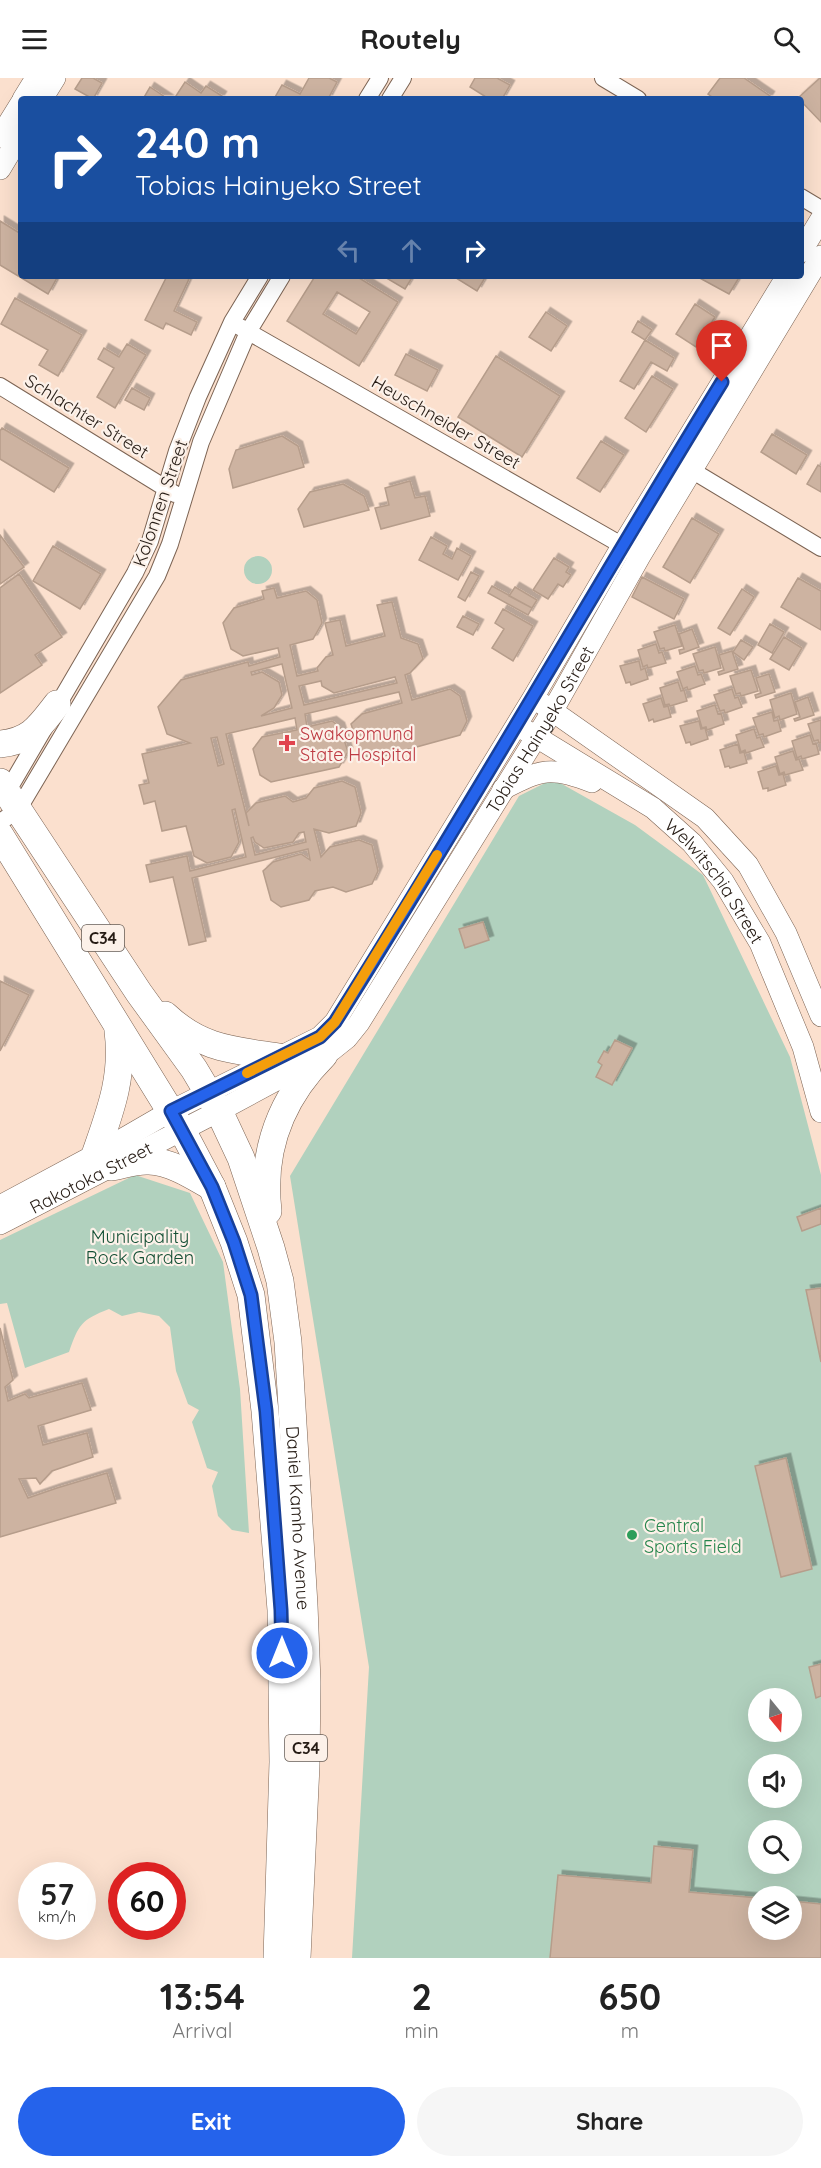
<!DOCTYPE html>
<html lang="en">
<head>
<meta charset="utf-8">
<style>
	:root { --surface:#fff; --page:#f6f6f6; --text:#222; --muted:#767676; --accent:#2563eb }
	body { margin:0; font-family:Quicksand,sans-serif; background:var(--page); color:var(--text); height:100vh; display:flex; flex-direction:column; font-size:22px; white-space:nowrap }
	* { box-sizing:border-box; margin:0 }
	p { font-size:20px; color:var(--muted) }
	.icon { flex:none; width:33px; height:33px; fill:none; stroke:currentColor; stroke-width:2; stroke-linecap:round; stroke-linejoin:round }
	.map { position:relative; height:1880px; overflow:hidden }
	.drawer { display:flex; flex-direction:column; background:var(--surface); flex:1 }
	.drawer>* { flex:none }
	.hud { position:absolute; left:18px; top:18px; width:786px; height:183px; border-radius:6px; box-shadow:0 6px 24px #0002; background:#1a4fa0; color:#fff; overflow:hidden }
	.needle { width:39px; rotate:162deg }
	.buttons { position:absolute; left:748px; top:1610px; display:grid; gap:12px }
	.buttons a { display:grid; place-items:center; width:54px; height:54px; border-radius:50%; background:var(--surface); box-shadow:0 6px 24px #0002; font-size:30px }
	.speed { position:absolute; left:18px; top:1784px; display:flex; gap:12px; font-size:30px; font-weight:700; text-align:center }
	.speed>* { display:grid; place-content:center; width:78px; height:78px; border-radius:50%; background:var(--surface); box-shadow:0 6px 24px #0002; line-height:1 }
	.speed small { font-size:15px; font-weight:400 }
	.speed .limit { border:9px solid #d22; background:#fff; color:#111 }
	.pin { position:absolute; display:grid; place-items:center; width:51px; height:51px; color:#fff; margin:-62px -26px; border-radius:50% 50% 50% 0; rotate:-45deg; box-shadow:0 0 6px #0007 }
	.pin .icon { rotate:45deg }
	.me { position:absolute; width:66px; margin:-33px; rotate:0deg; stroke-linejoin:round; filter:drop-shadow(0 0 4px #0008) }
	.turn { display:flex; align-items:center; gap:21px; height:126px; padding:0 18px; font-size:27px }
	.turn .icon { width:78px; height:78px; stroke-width:2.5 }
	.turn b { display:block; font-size:42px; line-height:51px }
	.lanes { display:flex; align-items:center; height:57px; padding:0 18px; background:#0003; justify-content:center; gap:30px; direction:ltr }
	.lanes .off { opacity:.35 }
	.eta { display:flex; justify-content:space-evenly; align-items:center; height:102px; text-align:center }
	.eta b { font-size:36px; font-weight:700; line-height:42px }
	.cta { display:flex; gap:12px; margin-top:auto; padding:12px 18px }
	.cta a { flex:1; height:69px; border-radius:36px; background:var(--accent); color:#fff; font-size:24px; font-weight:700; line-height:69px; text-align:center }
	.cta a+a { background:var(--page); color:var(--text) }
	header { display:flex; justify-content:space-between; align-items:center; height:78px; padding:0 18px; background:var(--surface); font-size:27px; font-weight:700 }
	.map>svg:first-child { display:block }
	.green { fill:#b1d1be; fill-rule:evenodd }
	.building { fill:#cdb3a1; stroke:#b69d8b; stroke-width:1.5; fill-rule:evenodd; filter:url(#shadow) }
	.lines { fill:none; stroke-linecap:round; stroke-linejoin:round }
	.minor-casing { stroke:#7c6454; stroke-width:18 }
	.tertiary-casing { stroke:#7c6454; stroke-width:22 }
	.primary-casing { stroke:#7c6454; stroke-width:28 }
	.minor { stroke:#fff; stroke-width:16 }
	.tertiary { stroke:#fff; stroke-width:21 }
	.primary { stroke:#fff; stroke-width:27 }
	.route-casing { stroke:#184099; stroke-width:15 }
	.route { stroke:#2563eb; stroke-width:10 }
	.slow { stroke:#f59e0b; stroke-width:10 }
	.health-dot { fill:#e0444e; stroke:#fcf1e9; stroke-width:2 }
	.leisure-dot { fill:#2e9e5b; stroke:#fcf1e9; stroke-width:2 }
	.labels { text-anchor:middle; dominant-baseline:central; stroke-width:4.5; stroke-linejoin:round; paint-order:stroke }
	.shield { fill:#fcf1e9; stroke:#665c55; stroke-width:1.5 }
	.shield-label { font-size:16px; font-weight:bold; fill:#261c15 }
	.street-label { font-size:18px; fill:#261c15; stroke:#fcf1e9 }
	.health-label { font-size:18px; fill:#be3a42; stroke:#fcf1e9; text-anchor:start }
	.park-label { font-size:18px; fill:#134f34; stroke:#fcf1e9 }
	.leisure-label { font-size:18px; fill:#27864d; stroke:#fcf1e9; text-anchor:start }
</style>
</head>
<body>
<header><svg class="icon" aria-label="menu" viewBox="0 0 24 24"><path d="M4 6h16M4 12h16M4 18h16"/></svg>Routely<svg class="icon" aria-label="search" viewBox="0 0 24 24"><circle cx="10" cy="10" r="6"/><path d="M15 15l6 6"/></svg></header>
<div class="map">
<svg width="821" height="1880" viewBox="0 0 821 1880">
	<defs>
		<filter id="shadow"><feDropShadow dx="4.5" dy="-4.5" stdDeviation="0" flood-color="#0004"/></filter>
	</defs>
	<rect width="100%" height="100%" fill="#fbe0ce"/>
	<path class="green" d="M244 492a14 14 0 1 1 28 0a14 14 0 1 1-28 0Z
		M553,701l82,46 68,50 87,182 31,118v783h-469l17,-291 -79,-491 229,-380zM759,1620h33v33h-33zM759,1686h33v33h-33zM759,1752h33v33h-33zM759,1818h33v33h-33z
		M135,1097l55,18 33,69 17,127 9,144 -17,-3 -14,-14 -6,-30 6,-14 -11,-4 -15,-46 7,-12 -11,-6 -12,-33 -6,-44 -11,-11 -20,-4 -17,4 -13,-7c-28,11 -30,15 -40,43l-44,16 -18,-65 -7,1v-64z"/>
	<path class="building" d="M82,0h11l9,5 -9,16 -18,-10z
		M309,0h20l8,4 -9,17h-54l8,-14 18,9z
		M475,0h22l13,7 -8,14h-13l-19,-12z
		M720,0h24l26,18 -2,3h-53l-7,-5z
		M820,0h1v44l-23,-24z
		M185,4l16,11 5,-7 16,10 -2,3h-46z
		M150,9l18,12h-25z
		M0,143l21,13v42h37l-10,18 -48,-29z
		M167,198h15l7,3 -15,32 23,11 -6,13 -25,-12 -3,6 -18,-9z
		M313,198h43l42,26 -39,64 -72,-45 27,-43zM337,214l33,20 -14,22 -33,-20z
		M383,198h30l-8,13z
		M457,198h29l-9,15 -21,-13z
		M696,198h44l-11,18z
		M15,220l67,37 -24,41 -19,-11 9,-15 -47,-26z
		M695,226l20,13 -19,30 -20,-13z
		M546,234l21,14 -16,25 -22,-14z
		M638,243l14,9 -7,10 -13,-8z
		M645,262l29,18 -7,13 -16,-9 -17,27 -14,-8z
		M127,266l19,11 -31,53 -18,-11 17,-29 -16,-9 6,-11 15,9z
		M406,276l32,16 -11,21 -32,-16z
		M496,278l64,40 -38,61 -64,-40z
		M652,298l21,13 -27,43 -21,-14z
		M132,310l18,10 -6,12 -19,-10z
		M2,350l67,40 -15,24 -54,-33v-28z
		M772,356l35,21 -11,19 -35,-22z
		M282,358l16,10 6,21 -71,21 -4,-19 7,-19z
		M601,363l23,14 -24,37 -23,-14z
		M818,387l3,2v25l-14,-8z
		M410,403l5,17 10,-2 5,20 -49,13 -6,-21 14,-3 -4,-17z
		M343,406l21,12 5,14 -65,17 -6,-18 12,-17z
		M692,440l27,16 -29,49 -27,-16z
		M0,457l24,32 -24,17z
		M431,459l16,9 -4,8 9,5 5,-11 14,8 -13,24 -39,-20z
		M53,468l48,28 -21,35 -47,-28z
		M554,480l15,9 -3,5 5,3 -8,12 -5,-3 -10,15 -15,-9z
		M471,494l8,4 -14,25 -7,-4z
		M19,496l43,63 -27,18 7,10 -42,28v-105z
		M642,499l42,22 -10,20 -42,-22z
		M798,500l23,13v39l-40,-23z
		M492,508l40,22 -4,7 -40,-22z
		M515,509l22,13 -5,8 -23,-12z
		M274,510l3,10 29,-7 11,9 5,23 -9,16 -23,6 7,31 21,-5 -1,-3 9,-11 7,-2 -8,-32 15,-3 6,26 39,-10 -8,-31 15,-3 9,36 17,6 5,15 -13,14 -5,2 7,25 38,-11 10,7 7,25 -7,14 -87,24 -12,-5 -10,-30 11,-10 40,-11 -3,-11 -94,22 2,13 25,-6 8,6 8,25 -9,15 -68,15 -11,-7 -7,-26 9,-12 35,-7 -2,-12 -69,16 23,92 -3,-13 10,-10 29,-7 8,6 13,-4 8,-10 28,-7 13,6 6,26 -5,13 -27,7 -15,-4 7,28 9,-10 29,-7 13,5 6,26 -6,13 -26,8 -13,-5 -18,4 -6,9 -28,7 -10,-7 -8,-29 10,-9 28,-8 9,6 -2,-11 -116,29 14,63 -17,4 -16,-68 -23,5 -4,-17 41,-9 3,15 56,-14 -11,-48 -3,1 7,32 -8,15 -24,6 -13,-7 -8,-30 -24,5 -7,-30 -11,3 -5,-19 10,-2 -7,-29 48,-11 -23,-9 -9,-27 23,-27 67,-18 1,4 31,-9 -2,-9 -35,8 -12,-7 -8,-26 11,-15 30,-9 -2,-8zM282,586l10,44 -31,8 13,-8 8,-13 -3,-13 -17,-10 -10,3 -1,-3zM395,599l2,6 -93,22 -5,-19 22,-5 1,5 12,7zM217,659l7,27 -6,2 -7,-28zM304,754l2,10 -51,13 -4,-17 2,-1 2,5 9,6 29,-6 6,-9z
		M742,511l12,8 -24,38 -12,-7z
		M503,531l30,17 -20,35 -21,-13 12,-19 -9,-6z
		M463,538l16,8 -6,11 -16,-8z
		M770,546l14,8 -12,21 -14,-8z
		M675,547l7,21 -17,5 -1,-3 -4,1 -6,-17z
		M692,551l7,18 -19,7 -1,-4 5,-1 -5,-15z
		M784,559l18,11 -13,22 -19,-11z
		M741,562l12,7 -9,13 -11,-8z
		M656,566l3,9 3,-1 4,11 -18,5 -1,-3 -4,2 -5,-17z
		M715,569l6,21 -17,5 -1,-3 -4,1 -6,-17z
		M732,573l6,18 -19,6 -1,-3 6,-2 -5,-15z
		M639,583l2,9 4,-2 3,11 -17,6 -1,-3 -4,1 -6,-17z
		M695,588l3,9 3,-1 4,10 -17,6 -1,-3 -4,2 -6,-17z
		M751,592l7,21 -17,5 -1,-3 -4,1 -6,-18z
		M769,596l6,18 -19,6 -1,-3 6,-2 -5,-15z
		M678,604l3,9 3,-1 3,11 -17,5 -1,-2 -4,1 -5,-17z
		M732,611l3,9 3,-1 4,10 -17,6 -1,-3 -4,1 -6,-16z
		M791,615l6,21 -17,6 -1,-4 -4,2 -5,-18z
		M808,619l6,18 -19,6 -1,-2 6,-2 -5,-15z
		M661,620l3,9 4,-1 3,11 -17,5 -1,-3 -4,2 -6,-17z
		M715,627l3,9 3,-1 3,11 -17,6 -1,-3 -4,1 -5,-17z
		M772,634l2,9 4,-1 3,11 -17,6 -1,-3 -4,1 -6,-17z
		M821,642v23h-2l-1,-3 -4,1 -6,-17z
		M699,643l2,8 4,-1 3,11 -17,6 -1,-3 -4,1 -6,-17z
		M754,651l3,9 3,-1 4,10 -18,6 -1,-3 -4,2 -5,-17z
		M810,657l3,9 3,-1 3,11 -17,5 -1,-3 -4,2 -5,-17z
		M738,666l2,9 4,-1 3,11 -17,5 -1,-2 -4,1 -5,-17z
		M793,673l3,9 3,-1 4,11 -18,5 -1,-3 -4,2 -5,-17z
		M776,688l3,9 4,-1 3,11 -18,6v-3l-5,1 -5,-17z
		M483,844l6,18 -24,8 -6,-19z
		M0,903l29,14 -29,56z
		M615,962l17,8 -20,37 -16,-8 6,-12 -4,-3 6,-11 4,2z
		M821,1130v16l-19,7 -5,-14z
		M821,1210v74l-15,-72z
		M0,1250l13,52 -8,7 3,14 17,-7 4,4 53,-15 9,27 -53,16 5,19 44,-12 6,24 -41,14 -12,13 -4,-6 -17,1 9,19 29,-10 50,-15 9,30 -116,34z
		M786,1380l26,111 -31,8 -26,-111z
		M821,1586v32l-5,2 -7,-31z
		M654,1768l39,4 -4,42 70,6v31h33v-28l29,3v54h-271l8,-83 93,8z"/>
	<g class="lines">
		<g class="minor-casing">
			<path id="minor" d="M603,0l35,21
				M367,21l13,-21
				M390,21l13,-21
				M801,119l20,12
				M240,249l392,224
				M0,308l175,108
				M683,387l138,83
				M1,718l6,-4 128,-219 15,-32 27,-90 21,-54 34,-75 28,-46
				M0,744l18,-12 139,-234 13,-32 31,-102 47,-110 34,-56"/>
		</g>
		<g class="tertiary-casing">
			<g id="tertiary">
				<path d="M23,21l13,-21"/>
				<path d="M42,21l13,-21"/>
				<path d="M0,59l21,-34"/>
				<path d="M0,91l21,-35"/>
				<path d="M801,174l20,-33"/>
				<path d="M541,625l164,115 43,47 38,68 35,83"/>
				<path id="s1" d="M525,652l128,78 39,35 31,38 37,62 43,104 18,65"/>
				<path d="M503,711c38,-20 48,-23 89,-7"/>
				<path d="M0,1128l95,-51 76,-44 149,-74 15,-15 198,-324 89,-152 165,-270"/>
				<path id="s2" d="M0,1146l219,-113 113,-61 15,-12 12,-15 194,-313 87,-154 181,-300"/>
			</g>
		</g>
		<g class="primary-casing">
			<g id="primary">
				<path d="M0,666c31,-3 39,-17 57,-40"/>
				<path id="s3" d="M0,704l139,211 55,76 25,42 22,47 30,90 9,33 8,61 16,263 3,77 -1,83 -9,193"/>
				<path d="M0,757l182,295 30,57 22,55 17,53 14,116 16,199 2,152 -6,196"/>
				<path d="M165,937c36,34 68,35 114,42"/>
				<path d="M95,1077c15,-43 29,-78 23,-124"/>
				<path d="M111,1089c12,-2 26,-7 38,-6 23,1 44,15 63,26"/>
				<path d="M268,1133c-7,-60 13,-113 56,-156"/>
			</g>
		</g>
		<use href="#minor" class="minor"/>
		<use href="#tertiary" class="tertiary"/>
		<use href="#primary" class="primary"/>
	</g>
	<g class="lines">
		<g class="route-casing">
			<path id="route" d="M282,1575l-1,-43 -15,-199 -15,-116 -17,-53 -22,-55 -41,-76 149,-74 15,-15c133,-210 256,-427 387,-640"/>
		</g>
		<use href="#route" class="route"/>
		<path class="slow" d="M247,995l73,-36 15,-15 102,-167"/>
	</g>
	<path class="health-dot" d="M284 656h6v6h6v6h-6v6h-6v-6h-6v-6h6z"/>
	<circle class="leisure-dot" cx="632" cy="1457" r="6"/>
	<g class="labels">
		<g class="shield">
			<rect x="82" y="847" width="42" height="26" rx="4.5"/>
			<rect x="285" y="1657" width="42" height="26" rx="4.5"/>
		</g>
		<g class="shield-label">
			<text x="103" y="860">C34</text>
			<text x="306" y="1670">C34</text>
		</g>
		<g class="street-label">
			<text transform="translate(87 338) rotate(32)">Schlachter Street</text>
			<text transform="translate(446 344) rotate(30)">Heuschneider Street</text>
			<text transform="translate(160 425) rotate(-71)">Kolonnen Street</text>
			<text stroke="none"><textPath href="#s2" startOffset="758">Tobias Hainyeko Street</textPath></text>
			<text stroke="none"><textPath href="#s1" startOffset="246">Welwitschia Street</textPath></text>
			<text stroke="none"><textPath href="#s2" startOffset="102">Rakotoka Street</textPath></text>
			<text stroke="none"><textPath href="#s3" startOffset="814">Daniel Kamho Avenue</textPath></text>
		</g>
		<g class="health-label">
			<text x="300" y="655">Swakopmund<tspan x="300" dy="21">State Hospital</tspan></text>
		</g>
		<g class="park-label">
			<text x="140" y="1158">Municipality<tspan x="140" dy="21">Rock Garden</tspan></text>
		</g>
		<g class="leisure-label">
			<text x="644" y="1447">Central<tspan x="644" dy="21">Sports Field</tspan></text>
		</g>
	</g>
</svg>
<div class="buttons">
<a><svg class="needle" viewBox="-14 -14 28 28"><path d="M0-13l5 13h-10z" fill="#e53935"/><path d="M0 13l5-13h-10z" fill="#767676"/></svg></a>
<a><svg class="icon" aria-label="sound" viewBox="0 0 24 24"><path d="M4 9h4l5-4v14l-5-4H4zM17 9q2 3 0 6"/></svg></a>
<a><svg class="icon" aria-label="search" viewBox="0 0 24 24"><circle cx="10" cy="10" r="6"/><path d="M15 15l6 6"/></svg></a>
<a><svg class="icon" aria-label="layers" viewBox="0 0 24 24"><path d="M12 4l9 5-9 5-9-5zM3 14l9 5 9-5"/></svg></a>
</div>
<div class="speed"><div>57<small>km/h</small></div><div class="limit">60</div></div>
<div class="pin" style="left:722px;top:304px;background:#d93025"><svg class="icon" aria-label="arrive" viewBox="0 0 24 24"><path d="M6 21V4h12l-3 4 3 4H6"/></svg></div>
<svg class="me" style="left:282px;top:1575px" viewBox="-20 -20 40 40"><circle r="17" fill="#2563eb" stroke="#fff" stroke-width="3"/><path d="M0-11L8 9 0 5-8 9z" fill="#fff"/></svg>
<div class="hud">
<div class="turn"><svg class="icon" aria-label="right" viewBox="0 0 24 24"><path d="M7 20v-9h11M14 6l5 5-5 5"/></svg><div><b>240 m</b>Tobias Hainyeko Street</div></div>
<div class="lanes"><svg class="icon off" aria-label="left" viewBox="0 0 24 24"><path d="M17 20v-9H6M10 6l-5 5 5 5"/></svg><svg class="icon off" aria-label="ahead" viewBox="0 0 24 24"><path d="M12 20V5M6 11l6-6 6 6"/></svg><svg class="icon" aria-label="right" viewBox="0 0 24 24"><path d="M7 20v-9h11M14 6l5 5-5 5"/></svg></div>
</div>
</div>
<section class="drawer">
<div class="eta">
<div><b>13:54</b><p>Arrival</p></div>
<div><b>2</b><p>min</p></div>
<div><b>650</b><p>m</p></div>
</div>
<div class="cta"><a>Exit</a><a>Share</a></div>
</section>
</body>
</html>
